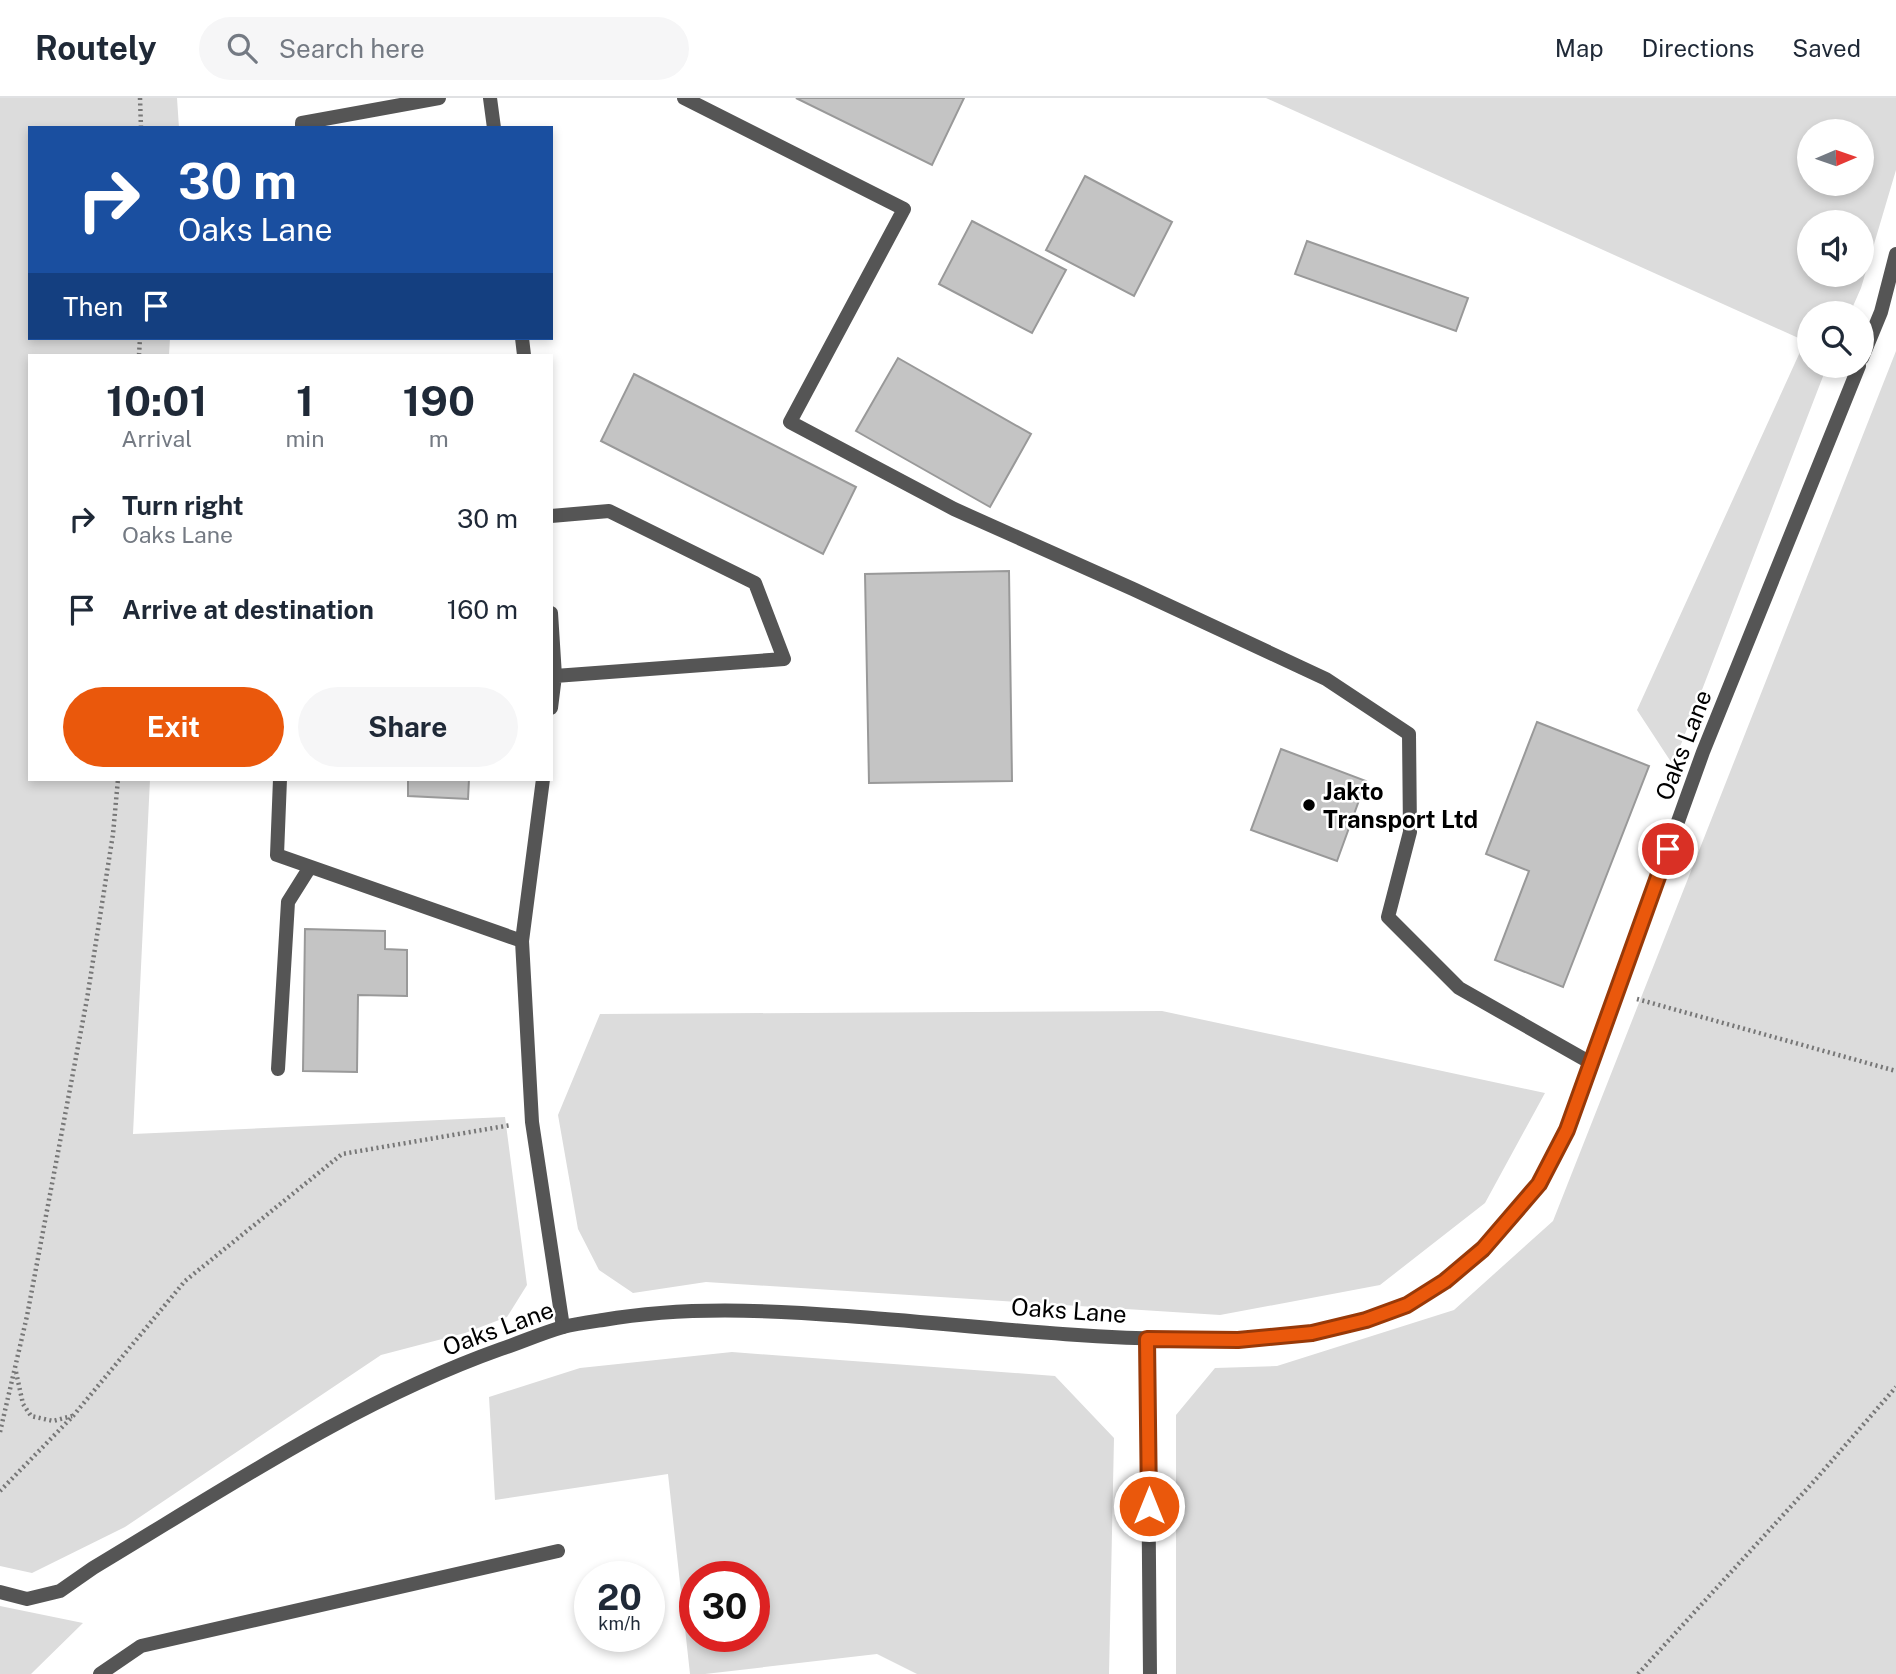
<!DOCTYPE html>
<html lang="en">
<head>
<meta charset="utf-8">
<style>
	:root { --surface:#fff; --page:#f6f6f7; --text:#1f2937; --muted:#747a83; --line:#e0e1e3; --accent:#ea580c }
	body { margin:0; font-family:"Public Sans",sans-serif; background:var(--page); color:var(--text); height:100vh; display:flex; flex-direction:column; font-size:26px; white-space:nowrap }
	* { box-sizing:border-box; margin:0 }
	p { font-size:23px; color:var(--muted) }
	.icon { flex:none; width:38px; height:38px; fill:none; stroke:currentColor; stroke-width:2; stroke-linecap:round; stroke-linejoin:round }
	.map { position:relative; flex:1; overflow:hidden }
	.drawer { position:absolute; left:28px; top:256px; width:525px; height:427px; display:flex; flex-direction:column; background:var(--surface); border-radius:0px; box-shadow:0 4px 10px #0003 }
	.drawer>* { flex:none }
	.guide { position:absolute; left:28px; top:28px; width:525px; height:214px; border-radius:0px; box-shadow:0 4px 10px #0003; background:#1a4fa0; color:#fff; overflow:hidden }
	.needle { width:46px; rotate:88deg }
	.controls { position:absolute; left:1797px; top:21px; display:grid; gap:14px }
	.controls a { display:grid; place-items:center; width:77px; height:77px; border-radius:50%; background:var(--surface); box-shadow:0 4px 10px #0003; font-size:35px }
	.speed { position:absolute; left:574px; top:1463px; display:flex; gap:14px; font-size:35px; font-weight:700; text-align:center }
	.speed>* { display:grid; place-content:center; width:91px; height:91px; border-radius:50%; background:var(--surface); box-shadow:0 4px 10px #0003; line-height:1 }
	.speed small { font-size:18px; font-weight:400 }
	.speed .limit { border:10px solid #d22; background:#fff; color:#111 }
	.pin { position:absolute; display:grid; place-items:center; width:60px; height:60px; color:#fff; margin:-30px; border:4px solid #fff; border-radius:50%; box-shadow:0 2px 7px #0007 }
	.me { position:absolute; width:77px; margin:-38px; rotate:0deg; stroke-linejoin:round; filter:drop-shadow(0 0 5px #0008) }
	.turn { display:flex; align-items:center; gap:24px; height:147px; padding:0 35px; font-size:32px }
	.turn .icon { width:91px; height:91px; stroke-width:2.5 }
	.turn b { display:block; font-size:49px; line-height:60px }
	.then { display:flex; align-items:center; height:66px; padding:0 35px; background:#0003; gap:14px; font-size:26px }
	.eta { display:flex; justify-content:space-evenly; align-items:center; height:119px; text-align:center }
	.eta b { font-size:42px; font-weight:700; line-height:49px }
	.button { display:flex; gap:14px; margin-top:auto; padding:14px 35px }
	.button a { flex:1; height:80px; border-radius:42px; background:var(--accent); color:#fff; font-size:28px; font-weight:700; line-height:80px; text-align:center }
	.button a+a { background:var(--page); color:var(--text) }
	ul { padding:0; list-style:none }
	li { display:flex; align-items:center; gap:21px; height:91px; padding:0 35px }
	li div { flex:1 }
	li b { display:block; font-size:26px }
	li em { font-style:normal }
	header { display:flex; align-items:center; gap:42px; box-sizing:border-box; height:98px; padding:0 35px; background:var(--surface); border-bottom:2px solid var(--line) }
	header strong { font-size:33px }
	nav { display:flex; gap:38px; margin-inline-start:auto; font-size:24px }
	.search { width:490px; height:63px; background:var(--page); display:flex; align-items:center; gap:18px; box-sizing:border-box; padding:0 24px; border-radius:38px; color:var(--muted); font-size:26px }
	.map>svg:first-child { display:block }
	.green { fill:#dcdcdc; fill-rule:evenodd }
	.building { fill:#c4c4c4; stroke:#999; stroke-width:2 }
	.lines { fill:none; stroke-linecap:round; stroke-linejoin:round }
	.path { stroke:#777; stroke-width:4.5; stroke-dasharray:2 3.5; stroke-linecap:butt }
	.service { stroke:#555; stroke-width:14 }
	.minor { stroke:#555; stroke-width:14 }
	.tertiary { stroke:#555; stroke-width:14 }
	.route-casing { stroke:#983908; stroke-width:18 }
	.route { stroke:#ea580c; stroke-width:12 }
	.poi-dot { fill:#000; stroke:#fff; stroke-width:2.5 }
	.labels { text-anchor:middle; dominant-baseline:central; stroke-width:5; stroke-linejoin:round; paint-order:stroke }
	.street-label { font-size:24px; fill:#000; stroke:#fff }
	.poi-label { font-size:24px; font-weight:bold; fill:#000; stroke:#fff; text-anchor:start }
</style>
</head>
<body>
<header>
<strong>Routely</strong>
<div class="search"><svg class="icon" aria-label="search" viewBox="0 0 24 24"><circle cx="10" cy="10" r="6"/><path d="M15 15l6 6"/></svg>Search here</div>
<nav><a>Map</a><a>Directions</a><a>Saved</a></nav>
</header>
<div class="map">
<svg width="1896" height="1576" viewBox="0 0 1896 1576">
	<rect width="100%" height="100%" fill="#fff"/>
	<path class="green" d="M0,0h177l2,30h-149v210h140l-1,17h-139v424h120l-17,355 372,-17 22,168 -20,32 -42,16 -84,22 -256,172 -93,46 -32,-7z
		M1266,0h630v72l-35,118 -11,25h-40v53h17l-154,399 -36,-55 168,-369zM1810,33h52v53h-52zM1862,124v53h-52v-53z
		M1896,253v1323h-720v-259l39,-47 62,-2 177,-56 99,-89z
		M1162,913l383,82 -60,110 -105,82 -160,30 -514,-33 -73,11 -34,-23 -21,-41 -20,-114 42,-101z
		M732,1254l323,24 59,62 -5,236h-192l-40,-20 -172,20h-15l-22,-200 -173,26 -6,-103 91,-29zM695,1479h59v59h-59z
		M0,1508l83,17 -52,51h-31z"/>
	<path class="building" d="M796,0h168l-32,67z
		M1085,78l87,46 -38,74 -88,-46z
		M972,123l94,49 -34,63 -93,-49z
		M1307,143l161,57 -12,33 -161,-57z
		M898,260l133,76 -41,73 -134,-76z
		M634,276l222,113 -33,67 -222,-113z
		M1009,473l3,210 -143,2 -4,-209z
		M1537,624l112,44 -86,221 -68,-27 34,-89 -43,-17z
		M1281,651l85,32 -29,80 -86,-31z
		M408,681h61l-1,20 -60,-3z
		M305,831l80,2v18l22,1v46l-49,-1 -1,77 -54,-1z"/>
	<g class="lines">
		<path class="path" d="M140,0l1,30
			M139,257l1,-17
			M1637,901l259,72
			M16,1274l7,32 8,12 22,5 19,-5
			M0,1334l27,-116 60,-317 26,-165 5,-55
			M0,1393l73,-75 112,-135 157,-127 169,-29
			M1638,1576l178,-195 80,-92"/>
		<path class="service" d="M490,0l4,30
			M684,0l220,111 -114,213 164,87 179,80 193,90 83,55 1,98 -22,85 71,71 132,75
			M302,30v-5l137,-25
			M522,240l2,17
			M551,418l58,-5 146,72 29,76 -229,17
			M551,515l4,63 -4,32
			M280,681l-3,76 245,86
			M543,681l-21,162 10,181 31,205
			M278,971l10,-167 22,-35
			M100,1576l41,-28 417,-95"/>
		<path class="minor" d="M1147,1241l3,335"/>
		<path class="tertiary" d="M1862,260l19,-46 15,-58
			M0,1494l27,7 33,-8 33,-23c132,-79 262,-167 408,-219 21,-7 41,-16 62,-22 13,-3 27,-5 40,-7 81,-14 163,-10 244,-4 111,8 222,22 333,23 76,1 154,-2 224,-33 49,-22 101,-76 132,-119 13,-17 22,-39 31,-57l136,-378 156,-386"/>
	</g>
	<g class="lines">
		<g class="route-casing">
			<path id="route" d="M1149,1408l-2,-167 91,1 74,-7 54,-13 41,-15 38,-24 38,-32 56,-65 28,-54 101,-281"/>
		</g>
		<use href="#route" class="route"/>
	</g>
	<circle class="poi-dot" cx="1309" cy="707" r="7"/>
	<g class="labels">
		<g class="street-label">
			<text transform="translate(1683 647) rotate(-69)">Oaks Lane</text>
			<text transform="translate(1069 1212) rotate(4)">Oaks Lane</text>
			<text transform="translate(498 1230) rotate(-20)">Oaks Lane</text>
		</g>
		<g class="poi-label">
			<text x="1323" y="693">Jakto<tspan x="1323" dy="28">Transport Ltd</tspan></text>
		</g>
	</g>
</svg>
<div class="controls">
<a><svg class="needle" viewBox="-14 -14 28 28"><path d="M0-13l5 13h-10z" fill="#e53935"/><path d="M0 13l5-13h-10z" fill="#747a83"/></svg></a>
<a><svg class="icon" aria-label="sound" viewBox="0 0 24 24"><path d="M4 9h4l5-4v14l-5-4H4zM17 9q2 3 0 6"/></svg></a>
<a><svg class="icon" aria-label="search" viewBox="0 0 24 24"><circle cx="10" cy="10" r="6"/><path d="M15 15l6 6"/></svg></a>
</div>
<div class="speed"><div>20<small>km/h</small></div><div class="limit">30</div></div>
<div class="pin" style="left:1668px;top:751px;background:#d93025"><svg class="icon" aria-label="arrive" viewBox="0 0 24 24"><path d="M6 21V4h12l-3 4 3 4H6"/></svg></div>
<svg class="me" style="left:1149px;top:1408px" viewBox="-20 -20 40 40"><circle r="17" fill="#ea580c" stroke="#fff" stroke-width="3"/><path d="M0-11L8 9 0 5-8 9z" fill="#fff"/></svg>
<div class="guide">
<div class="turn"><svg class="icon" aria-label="right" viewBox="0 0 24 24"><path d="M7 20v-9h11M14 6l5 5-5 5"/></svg><div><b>30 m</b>Oaks Lane</div></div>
<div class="then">Then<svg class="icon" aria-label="arrive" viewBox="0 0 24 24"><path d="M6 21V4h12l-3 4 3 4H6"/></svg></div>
</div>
<section class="drawer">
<div class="eta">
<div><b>10:01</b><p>Arrival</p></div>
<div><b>1</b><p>min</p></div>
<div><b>190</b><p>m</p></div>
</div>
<ul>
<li><svg class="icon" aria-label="right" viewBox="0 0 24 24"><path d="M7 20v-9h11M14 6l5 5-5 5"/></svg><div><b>Turn right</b><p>Oaks Lane</p></div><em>30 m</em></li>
<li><svg class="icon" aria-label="arrive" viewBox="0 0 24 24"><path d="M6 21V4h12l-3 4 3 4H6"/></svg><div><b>Arrive at destination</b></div><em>160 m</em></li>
</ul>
<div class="button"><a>Exit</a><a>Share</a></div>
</section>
</div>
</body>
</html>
